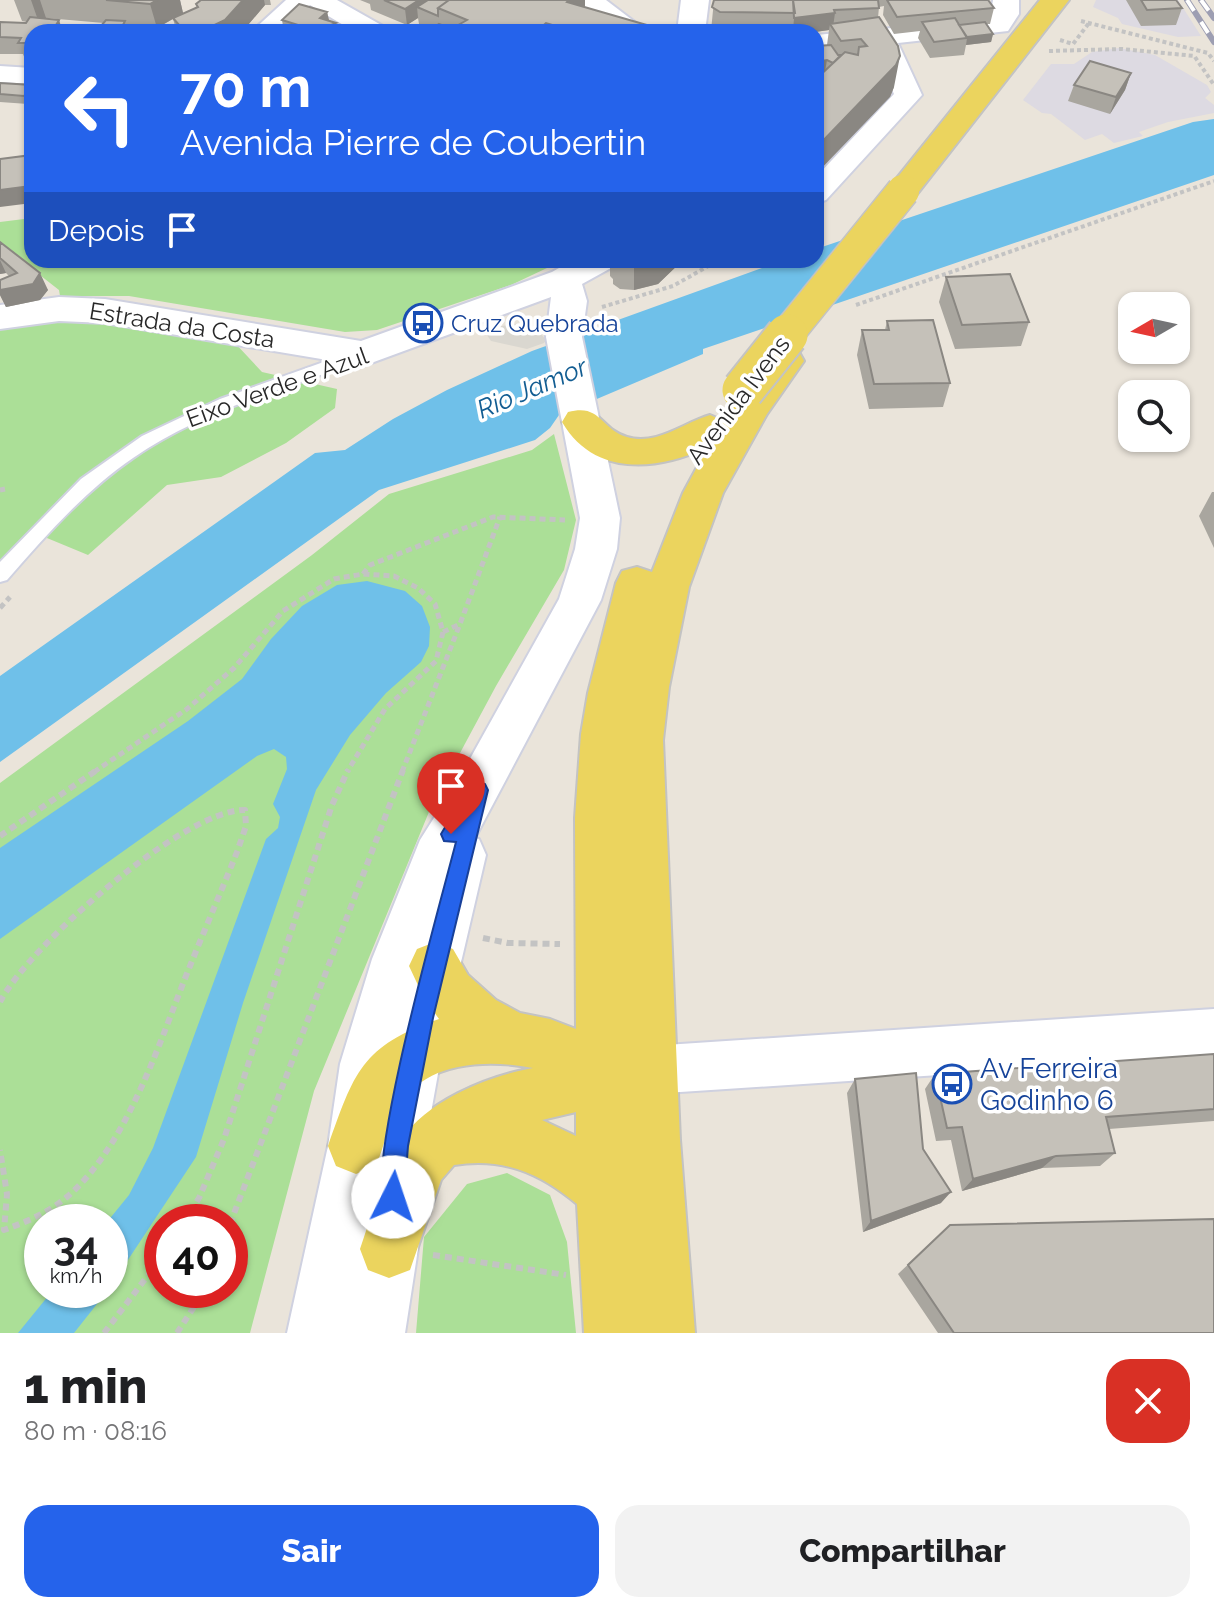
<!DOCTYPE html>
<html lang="pt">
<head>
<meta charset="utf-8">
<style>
	:root { --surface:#fff; --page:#f2f2f2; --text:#202124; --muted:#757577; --accent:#2563eb }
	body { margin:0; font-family:Raleway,sans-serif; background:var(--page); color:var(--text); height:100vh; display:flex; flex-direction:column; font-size:30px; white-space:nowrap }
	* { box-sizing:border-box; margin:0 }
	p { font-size:26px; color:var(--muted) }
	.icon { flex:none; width:44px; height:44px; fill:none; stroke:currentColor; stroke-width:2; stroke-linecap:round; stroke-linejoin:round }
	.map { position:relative; height:1333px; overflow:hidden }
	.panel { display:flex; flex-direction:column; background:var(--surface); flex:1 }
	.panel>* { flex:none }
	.banner { position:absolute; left:24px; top:24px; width:800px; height:244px; border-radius:24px; box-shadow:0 2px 6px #0004; background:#2563eb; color:#fff; overflow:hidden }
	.needle { width:52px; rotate:261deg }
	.buttons { position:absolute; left:1118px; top:292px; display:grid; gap:16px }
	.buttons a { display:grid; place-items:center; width:72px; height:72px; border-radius:16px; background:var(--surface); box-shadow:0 2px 6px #0004; font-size:40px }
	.speed { position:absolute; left:24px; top:1204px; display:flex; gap:16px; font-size:40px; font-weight:700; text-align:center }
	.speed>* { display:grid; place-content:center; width:104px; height:104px; border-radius:50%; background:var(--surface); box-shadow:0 2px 6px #0004; line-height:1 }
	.speed small { font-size:20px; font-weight:400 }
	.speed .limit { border:12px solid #d22; background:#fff; color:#111 }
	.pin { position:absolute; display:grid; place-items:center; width:68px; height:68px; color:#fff; margin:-82px -34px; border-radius:50% 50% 50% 0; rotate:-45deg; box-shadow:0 0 8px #0007 }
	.pin .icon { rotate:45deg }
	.me { position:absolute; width:88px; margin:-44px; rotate:4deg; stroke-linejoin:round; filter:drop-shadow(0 0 6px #0008) }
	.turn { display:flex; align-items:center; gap:28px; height:168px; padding:0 24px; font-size:36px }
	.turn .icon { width:104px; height:104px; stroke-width:2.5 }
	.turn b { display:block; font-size:56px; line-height:68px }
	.then { display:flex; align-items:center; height:76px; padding:0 24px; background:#0003; gap:16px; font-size:30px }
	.round { display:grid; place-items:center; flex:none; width:84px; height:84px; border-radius:24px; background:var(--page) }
	.overview { display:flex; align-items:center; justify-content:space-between; height:136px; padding:0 24px }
	h1 { font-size:48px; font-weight:800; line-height:60px }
	.action { display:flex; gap:16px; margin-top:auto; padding:16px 24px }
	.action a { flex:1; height:92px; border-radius:24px; background:var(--accent); color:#fff; font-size:32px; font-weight:800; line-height:92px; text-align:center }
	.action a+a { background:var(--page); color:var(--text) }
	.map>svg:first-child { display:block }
	.industrial { fill:#dddae2 }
	.green { fill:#abdf97; fill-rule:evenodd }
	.plaza { fill:#dad7d0 }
	.water { fill:#6fc0e9 }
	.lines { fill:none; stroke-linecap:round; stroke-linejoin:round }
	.service-casing { stroke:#cfd1e0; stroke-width:4 }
	.minor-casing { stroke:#cfd1e0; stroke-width:4 }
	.tertiary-casing { stroke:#cfd1e0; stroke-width:4 }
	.primary-casing { stroke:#c3c3c3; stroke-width:4 }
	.path-far2 { stroke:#c3c3c3; stroke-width:4; stroke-dasharray:4 3; stroke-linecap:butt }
	.path-far1 { stroke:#c3c3c3; stroke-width:5; stroke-dasharray:6 4; stroke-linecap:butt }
	.path { stroke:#c3c3c3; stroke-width:6; stroke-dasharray:7 5; stroke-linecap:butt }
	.service { fill:#fff; fill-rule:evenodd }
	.minor { fill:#fff; fill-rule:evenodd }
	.tertiary { fill:#fff; fill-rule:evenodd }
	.primary { fill:#ebd45e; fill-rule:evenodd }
	.rail-casing { stroke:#9d9eb2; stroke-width:6 }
	.rail { stroke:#fff; stroke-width:4; stroke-dasharray:13; stroke-linecap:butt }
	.primary-bridge-far1-casing { stroke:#c3c3c3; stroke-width:35; stroke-linecap:butt }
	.primary-bridge-casing { stroke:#c3c3c3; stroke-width:45; stroke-linecap:butt }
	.primary-bridge-far1 { stroke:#ebd45e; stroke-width:32 }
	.primary-bridge { stroke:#ebd45e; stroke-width:41 }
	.wall { fill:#a9a69f }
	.shaded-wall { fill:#8a8782 }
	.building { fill:#c5c1b9; stroke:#8a8782; stroke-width:2 }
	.route { fill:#2563eb; stroke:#184099; stroke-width:2 }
	.labels { text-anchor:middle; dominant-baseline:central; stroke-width:7; stroke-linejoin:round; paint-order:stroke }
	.transit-label { font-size:24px; fill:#164399; stroke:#fff; text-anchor:start }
	.street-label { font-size:24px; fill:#282828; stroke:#fff }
	.water-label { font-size:26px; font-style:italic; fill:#125d92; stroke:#fff }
	.near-transit-label { font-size:28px; fill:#164399; stroke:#fff; text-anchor:start }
</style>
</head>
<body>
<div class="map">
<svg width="1214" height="1333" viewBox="0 0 1214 1333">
	<rect width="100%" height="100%" fill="#eae4da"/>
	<path class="industrial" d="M1096,0h82l23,36 -23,1 -56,-13 -4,-6 -25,-11z
		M1119,48l36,7 52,30 4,7 -6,6 9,7v8l-46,9 -29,10 4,4 -29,7 -12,-9 -17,6 -34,-26 -9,-1 -19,-13 28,-36h23l18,-12z"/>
	<path class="green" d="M32,218v42h532l-53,25 -134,45 -32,2 -216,-36h-69l-1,-6 -59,-46v-22z
		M72,318l162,24 28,30 75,17 -2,19 -49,35 -65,34 -54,8 -79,70 -58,-24 -30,32v-239z
		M554,434l22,86 -12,50 -68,116 -65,121 -117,284 -64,242h-250v-550l312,-228 77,-61 143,-44zM42,1222h68v68h-68zM162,1222h68v68h-68z
		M507,1173l43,22 17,47 9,91h-160l8,-96 43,-53z"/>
	<path class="plaza" d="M521,323l19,10 6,7 -2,3 -17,6 -36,-8 -8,-12z"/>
	<path class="water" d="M1214,119v56l-511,174v5l-144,61 -9,13 -15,12 -156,50 -379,272v-86l315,-223 30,-3 48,-31 54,-29 85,-39 252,-91h32v-11l377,-127z
		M367,581l38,10 17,15 8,21 -1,19 -8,16 -35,31 -36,42 -34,55 -73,213 -47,154 -86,130v-65h-3l22,-27 24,-47 113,-309 12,-11 2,-11 -7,-13 14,-35 -1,-12 -12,-8 -17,7 -257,183v-91l188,-127 54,-42 29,-40 31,-33 35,-21z
		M53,1290h55l-34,43h-56z"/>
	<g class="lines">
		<g class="service-casing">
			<path id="service" d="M363,348l6,2 2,4 -2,4c-79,29 -165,51 -236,100 -48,33 -88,78 -126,122l-7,2v-20l81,-83 61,-43 78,-37z"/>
		</g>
		<g class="minor-casing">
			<path id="minor" d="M286,0h51l46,26 4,6h-32l-45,-27 -30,27h-29z
				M576,0h30l42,32h-30z
				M993,0h26v14l-11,17 -110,12 24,52 -96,105 -10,3v-26l78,-83 -21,-48 -57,5v-16l174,-16z
				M0,66l32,2v16l-32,-2z
				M1214,1009v48l-564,37 -17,-7 -7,-17 7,-17 17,-7z"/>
		</g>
		<g class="tertiary-casing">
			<path id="tertiary" d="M681,0h28l-4,32h-28z
				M573,260h43l-5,8 -29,16 5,17 -5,36 38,181 -3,31 -16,51 -126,238 4,1 7,16 -38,163 -23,128 -7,103 -13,84h-118l41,-187 12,-82 32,-105 48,-119 41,-65 98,-176 16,-50 5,-31 -34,-181 5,-40 -188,69 -258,-43 -46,-2 -59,8v-24l59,-8 46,2 256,42 191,-69z"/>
		</g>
		<g class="primary-casing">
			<path id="primary" d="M1040,0h29l-155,198 -11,3 -11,-3 -5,-7 5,-7z
				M786,349l13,3 5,9 -37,53 -44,79 -34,94 -20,100 -6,53 17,400 15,193h-111l-7,-129c-37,-31 -74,-47 -123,-39l-13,15 -31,90 -21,8 -21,-8 -8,-21c12,-34 21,-72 38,-104 24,-43 90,-69 135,-77 -46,-9 -108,-7 -135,39 -10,18 -14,40 -22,59l-20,8 -20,-8 -8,-20c26,-73 33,-100 111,-127l-15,-21 -15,-32 8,-17 18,-7 18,7 15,26 28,25 24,13 30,6 26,10 -1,-211 6,-84 7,-41 28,-110 6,-12 15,-4 15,5 31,-79 25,-46c-51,24 -114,30 -146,-25l6,-10c33,-9 32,17 59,25 29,9 56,-14 83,-22l14,6 49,-69zM576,1112v24l-34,-16z"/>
		</g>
		<path class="path-far2" d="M1081,21l127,32 6,8
			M1060,40l13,4 16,-21
			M1049,51l73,-2 73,7
			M1195,57l19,28
			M856,305l358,-124
			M602,307l71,-21 46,-26"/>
		<path class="path-far1" d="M0,490l5,-1
			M363,574l7,-9 123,-48 72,3
			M0,608l10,-11
			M443,632l17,-8 40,-107
			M94,772l93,-63 47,-41 49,-57 51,-32 29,-5 31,2 24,12 17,16 8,28 -7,29 -51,48 -38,63
			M402,772l58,-148"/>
		<path class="path" d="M0,836l97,-66
			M483,938l25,5 52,1
			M0,1002c28,-55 184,-193 245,-192l1,16 -9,26c-16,40 -33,79 -49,119 -29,72 -60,173 -120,225 -20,17 -40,25 -64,34l3,-36 -7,-44
			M184,1222l15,-24 25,-59 108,-334 16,-35
			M230,1224l173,-454
			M433,1255l133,20
			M104,1333l58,-76
			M177,1333l28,-43"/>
		<use href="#service" class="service"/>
		<use href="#minor" class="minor"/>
		<use href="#tertiary" class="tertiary"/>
		<use href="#primary" class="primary"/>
		<g class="rail-casing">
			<path id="rail" d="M1187,0l27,42
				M1201,0l13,18"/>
		</g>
		<use href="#rail" class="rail"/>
		<g class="primary-bridge-far1-casing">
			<path id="primary-bridge-far1" d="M785,337l118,-146"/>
		</g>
		<g class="primary-bridge-casing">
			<path id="primary-bridge" d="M743,390l44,-55"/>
		</g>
		<use href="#primary-bridge-far1" class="primary-bridge-far1"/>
		<use href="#primary-bridge" class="primary-bridge"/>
	</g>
	<path class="wall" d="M14,0h166l3,13 14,-6 -1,-3 5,-4h69l1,5h-6l-23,27h-65l-4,-13 -16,9 -30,-3 -26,1 3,-3 -58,-5 -14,14v27h-7l-2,-5h-23v-32l26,1 1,-1 -5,-1z
		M360,0h225v7l86,25h-243l4,-3 -13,-5 -1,-6 -11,7 -36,-15 -1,-6z
		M714,0h274l6,8 -4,16h-4l7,10 -2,8 -25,3 -2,10 -34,3 -12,-20 2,-7 -26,3 -11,-19 1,-9 -5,1 -1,11 16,69 -4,10 -72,-19 9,-33 2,-15 -14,2h-103l-1,-1z
		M1126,0h50l6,8 -6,17 -35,1z
		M327,12l2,8 8,12h-53l-2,-12z
		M1131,73l-6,17 -15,24 -42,-13 6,-16z
		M0,83l32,2v13l-4,6 -28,-2z
		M0,242l48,48 -8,10 -34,7 -6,-12v-15l9,-4 -3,-3 -6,1z
		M481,260h40v3l-40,-1z
		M610,260h73l-25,24 -24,6 -14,-1 -7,-5v-5l-3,-3z
		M946,277l83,45 -8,24 -66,3 -16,-47z
		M887,321l63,62 -7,24 -74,2 -12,-54 5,-25h23z
		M1212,492h2v56l-15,-32z
		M1214,1054v67l-105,8 6,24 -15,13 -58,2 -80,23 -11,-51 -15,1 -11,-52 10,-15z
		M855,1079l68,70 18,54 -78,29 -16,-139z
		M950,1225l264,108h-276l-40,-59z"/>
	<path class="shaded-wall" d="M31,0h9l6,18 -7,5z
		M157,0h23l3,13 -26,15 -7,-24z
		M243,0h21l1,5 -23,27h-42z
		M419,0h17l-19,7 1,11 -11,7 -2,-16z
		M569,0h16v8l-18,-6z
		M327,12l3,13 6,-2 1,9h-20l3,-14z
		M835,13l-2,14 -3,-3 -1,6 -14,2h-22l1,-14z
		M59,20l4,12h-11z
		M546,23v9h-10z
		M993,34l-2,8 -25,3 1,-7 -1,-1z
		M900,56l-6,31 -4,10 -74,77v-26z
		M827,60l-3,17 -8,1v-16z
		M1131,73l-6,17 -15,24 6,-17z
		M32,86v12l-4,6 -4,-8z
		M32,171v32l-32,4v-17z
		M0,260l6,13 -6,1z
		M657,260h26l-25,24 -24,6v-25z
		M40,273l8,17 -8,10 -34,7 -6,-12v-5z
		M1056,1156l-14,12 -80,23 11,-12z
		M951,1192l-10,11 -78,29 8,-11z"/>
	<path class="building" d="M106,0h51l-7,4z
		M201,0h42l-18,20 -25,12h-15l-12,-14 25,-11 -2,-3z
		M384,0h35l-14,9z
		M428,0h21l-11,8v8l-21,-9z
		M449,0h120l-2,2 104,30h-95l-30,-9 -10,9h-38l-38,-8 7,-4 -29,-12z
		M714,0h79l2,13 -75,-1 -8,-5z
		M793,0h85l1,8 -45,2 1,3 -41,5z
		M887,0h101l6,8 -97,9z
		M1141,0h35l6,8 -35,2z
		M299,4l28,8 -7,6 16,5 -19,8 -35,-11z
		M30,17l29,3 -7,12h-20v11h-14l3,-5 -21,-1v-15l26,1z
		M879,17l19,29 2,10 -4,9 -80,83v-69l29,-27 13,3 1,-8 8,-1 -6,-7 -20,2 -11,-17z
		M955,18l12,20 -33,4 -12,-20z
		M106,20l19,1 -3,6 25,3 -1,2h-74l4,-7 25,1z
		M985,22l8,12 -26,3 -8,-12z
		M439,24l21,8h-32z
		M831,45l7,10h3l-8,8 -6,-3 -11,2v-16z
		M1090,61l41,12 -15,24 -42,-12z
		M0,83l32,2 -8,11 -24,-2z
		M32,155l-1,31 -31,4v-31z
		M0,242l40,31 -7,11 -33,6v-10l17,-7 -17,-15z
		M613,260h44l-23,5 -13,-1z
		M1010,274l19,48 -67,3 -16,-48z
		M933,320l17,63 -76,1 -12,-54h27l-2,-9z
		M1214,1054v55l-108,8 9,36 -59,3 -83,23 -11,-52 -15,1 -12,-54z
		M916,1073l7,76 28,43 -80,29 -16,-142z
		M1214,1219v114h-260l-46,-68 42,-40z"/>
	<path class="route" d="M478,782l7,2 3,6 -55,228 -25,128 -4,51 -3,9 -8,3 -9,-3c-18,-43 57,-305 72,-364l-12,-1 -3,-7 30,-50z"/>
	<defs>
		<g id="bus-ring" transform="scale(2)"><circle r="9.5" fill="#fff" stroke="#1a4fb4" stroke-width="1.5"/><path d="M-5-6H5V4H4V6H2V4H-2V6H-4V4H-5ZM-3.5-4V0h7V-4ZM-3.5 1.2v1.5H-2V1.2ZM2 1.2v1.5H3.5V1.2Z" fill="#1a4fb4"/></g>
	</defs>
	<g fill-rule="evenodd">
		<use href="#bus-ring" x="423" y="323"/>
		<use href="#bus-ring" x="952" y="1084"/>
	</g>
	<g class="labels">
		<g class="transit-label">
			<text x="451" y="323">Cruz Quebrada</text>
		</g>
		<g class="street-label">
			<text transform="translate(182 325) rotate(9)">Estrada da Costa</text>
			<text transform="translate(277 387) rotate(-20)">Eixo Verde e Azul</text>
			<text transform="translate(738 400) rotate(-53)">Avenida Ivens</text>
		</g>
		<g class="water-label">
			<text transform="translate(532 388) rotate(-23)">Rio Jamor</text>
		</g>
		<g class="near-transit-label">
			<text x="980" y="1068">Av Ferreira<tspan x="980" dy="32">Godinho 6</tspan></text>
		</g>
	</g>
</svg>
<div class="buttons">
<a><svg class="needle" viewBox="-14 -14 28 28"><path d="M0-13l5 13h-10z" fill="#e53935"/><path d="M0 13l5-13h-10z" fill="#757577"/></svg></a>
<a><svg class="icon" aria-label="search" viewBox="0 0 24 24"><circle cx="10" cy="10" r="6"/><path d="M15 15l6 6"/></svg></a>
</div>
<div class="speed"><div>34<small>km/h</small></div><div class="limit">40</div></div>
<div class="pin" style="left:451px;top:834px;background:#d93025"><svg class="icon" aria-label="arrive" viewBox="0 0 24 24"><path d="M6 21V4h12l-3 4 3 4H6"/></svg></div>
<svg class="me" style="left:393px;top:1197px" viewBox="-20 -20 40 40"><circle r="19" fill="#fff"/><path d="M0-13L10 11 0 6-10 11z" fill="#2563eb"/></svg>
<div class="banner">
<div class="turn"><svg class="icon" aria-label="left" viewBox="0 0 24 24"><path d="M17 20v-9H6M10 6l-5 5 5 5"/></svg><div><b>70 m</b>Avenida Pierre de Coubertin</div></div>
<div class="then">Depois<svg class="icon" aria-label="arrive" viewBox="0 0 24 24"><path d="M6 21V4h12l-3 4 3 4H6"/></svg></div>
</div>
</div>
<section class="panel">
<div class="overview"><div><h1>1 min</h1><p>80 m · 08:16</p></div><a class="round" style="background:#d93025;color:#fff"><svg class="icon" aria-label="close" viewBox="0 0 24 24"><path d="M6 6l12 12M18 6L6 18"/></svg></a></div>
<div class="action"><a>Sair</a><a>Compartilhar</a></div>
</section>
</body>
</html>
